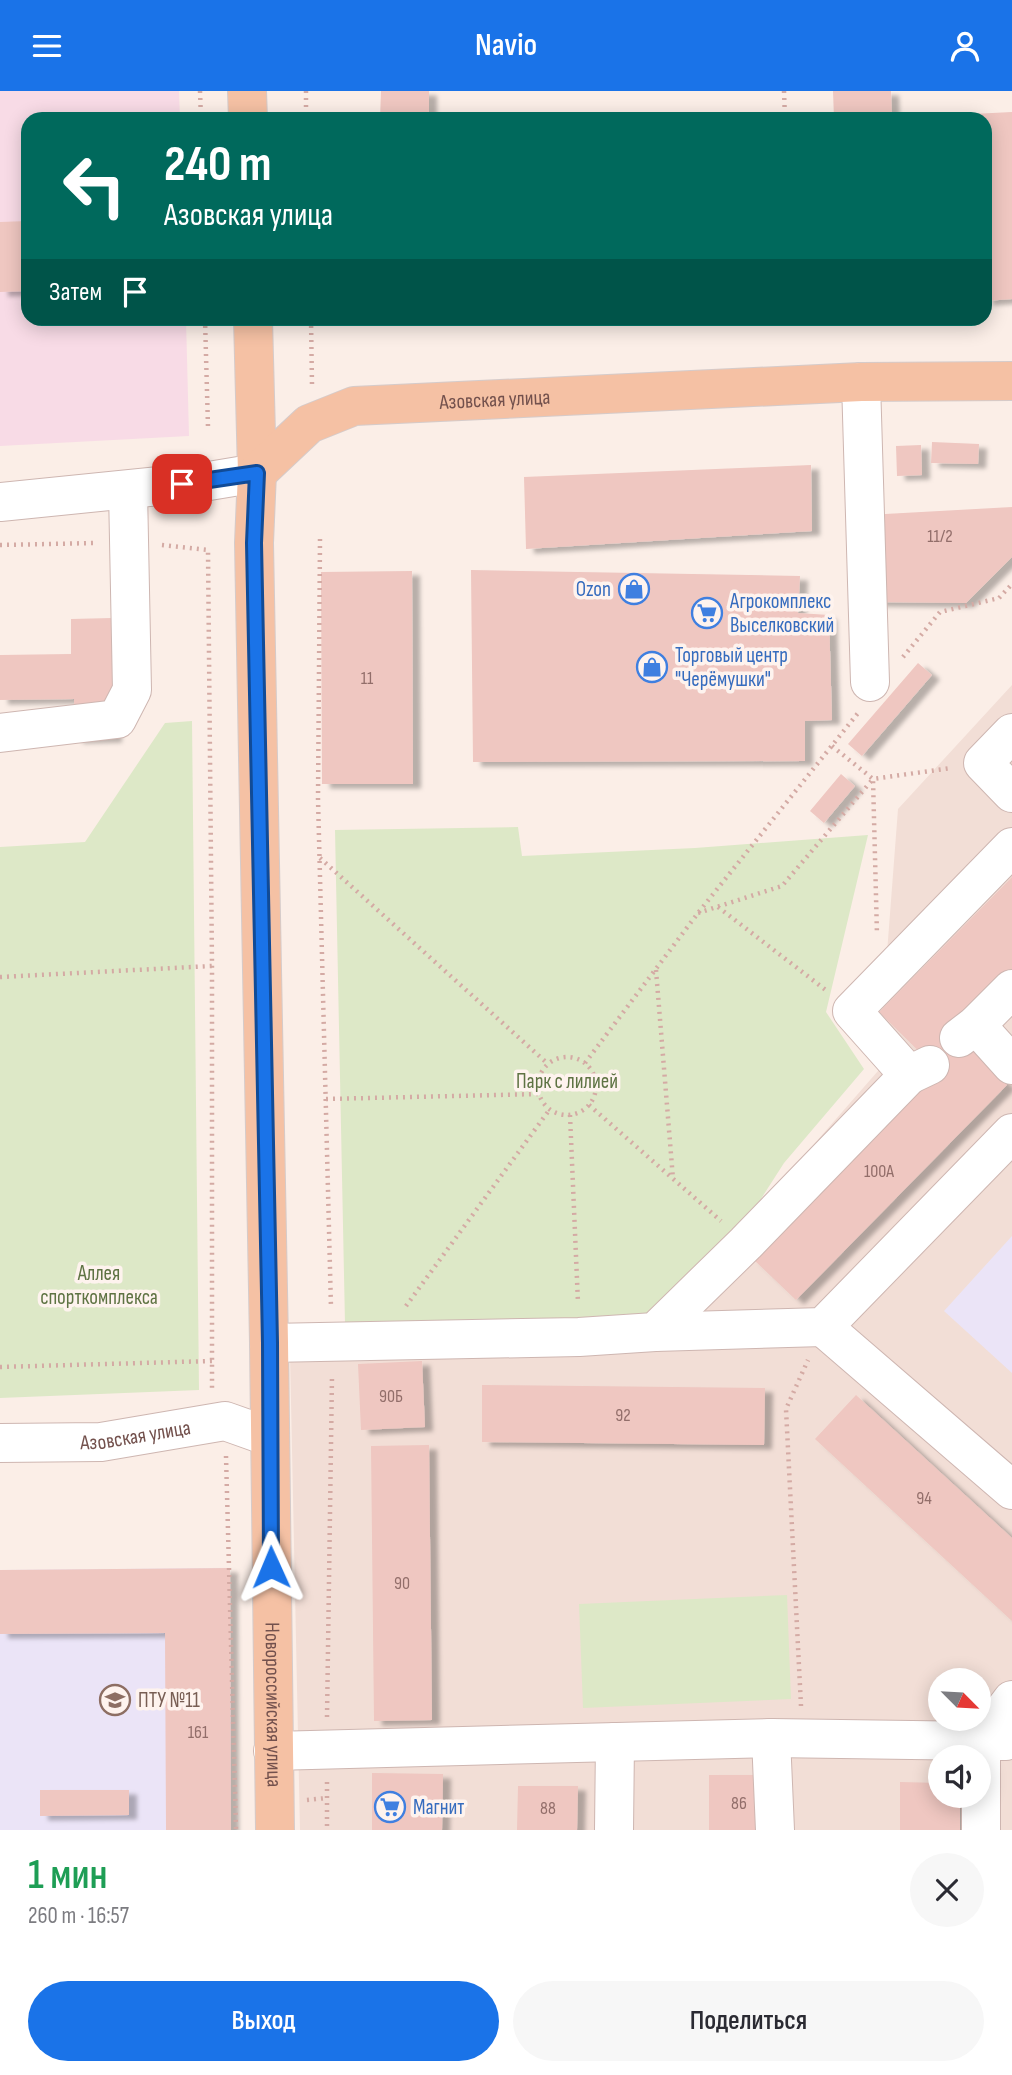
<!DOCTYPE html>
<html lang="ru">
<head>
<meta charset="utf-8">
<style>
	:root { --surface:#fff; --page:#f7f7f7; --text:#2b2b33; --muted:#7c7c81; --accent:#1a73e8 }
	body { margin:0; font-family:"Sofia Sans Condensed",sans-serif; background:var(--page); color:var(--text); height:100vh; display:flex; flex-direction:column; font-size:26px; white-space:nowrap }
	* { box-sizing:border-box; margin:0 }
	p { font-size:23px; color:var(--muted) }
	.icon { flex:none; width:38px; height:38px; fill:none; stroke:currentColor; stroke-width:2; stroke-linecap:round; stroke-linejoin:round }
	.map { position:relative; height:1739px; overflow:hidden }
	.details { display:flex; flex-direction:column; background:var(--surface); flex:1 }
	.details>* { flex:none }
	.top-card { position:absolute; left:21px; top:21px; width:971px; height:214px; border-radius:21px; box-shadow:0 4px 18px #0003; background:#00695c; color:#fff; overflow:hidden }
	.needle { width:46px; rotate:114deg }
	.tools { position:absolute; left:928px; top:1577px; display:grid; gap:14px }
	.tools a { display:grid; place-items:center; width:63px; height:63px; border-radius:50%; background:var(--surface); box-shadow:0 4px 18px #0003; font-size:35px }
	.pin { position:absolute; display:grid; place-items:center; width:60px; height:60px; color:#fff; margin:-30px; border-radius:14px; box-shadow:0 4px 10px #0006 }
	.me { position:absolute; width:77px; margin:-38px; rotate:359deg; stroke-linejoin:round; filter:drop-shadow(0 0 5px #0008) }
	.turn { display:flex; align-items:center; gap:24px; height:147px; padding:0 28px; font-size:32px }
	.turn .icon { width:91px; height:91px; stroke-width:2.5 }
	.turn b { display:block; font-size:49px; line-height:60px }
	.then { display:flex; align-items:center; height:66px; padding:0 28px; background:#0003; gap:14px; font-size:26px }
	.round { display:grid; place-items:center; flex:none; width:74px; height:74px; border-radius:37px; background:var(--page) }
	.summary { display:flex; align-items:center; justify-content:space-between; height:119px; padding:0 28px }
	h1 { font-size:42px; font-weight:600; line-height:52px; color:#1e9e55 }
	.action { display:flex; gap:14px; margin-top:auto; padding:14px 28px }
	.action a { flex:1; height:80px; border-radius:42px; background:var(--accent); color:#fff; font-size:28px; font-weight:600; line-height:80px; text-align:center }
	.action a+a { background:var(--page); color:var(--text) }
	header { display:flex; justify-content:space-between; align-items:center; height:91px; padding:0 28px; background:var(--accent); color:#fff; font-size:32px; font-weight:600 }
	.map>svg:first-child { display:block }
	.residential { fill:#f2ded6; fill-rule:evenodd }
	.education { fill:#ebe4f7 }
	.medical { fill:#f8dbe6 }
	.green { fill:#dde8c7 }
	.building { fill:#efc7c1; filter:url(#shadow) }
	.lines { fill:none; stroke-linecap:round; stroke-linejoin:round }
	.minor-casing { stroke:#ceb6b1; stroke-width:40 }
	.major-casing { stroke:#d5cbca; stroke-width:40 }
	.path { stroke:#d4aaa4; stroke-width:4.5; stroke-dasharray:2 5; stroke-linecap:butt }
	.minor { stroke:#fff; stroke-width:38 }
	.major { stroke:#f5c1a4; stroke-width:38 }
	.route-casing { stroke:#114b97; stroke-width:18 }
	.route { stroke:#1a73e8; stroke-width:12 }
	.labels { text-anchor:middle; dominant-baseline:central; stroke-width:7; stroke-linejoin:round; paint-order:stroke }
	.number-label { font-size:18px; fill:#926e6a }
	.street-label { font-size:21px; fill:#73514d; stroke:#fef3ee }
	.shop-label { font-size:21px; fill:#366cbe; stroke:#fef3ee; text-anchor:start }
	.park-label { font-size:21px; fill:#5e7343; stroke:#fef3ee }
	.education-label { font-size:21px; fill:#785e54; stroke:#fef3ee; text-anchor:start }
</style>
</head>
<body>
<header><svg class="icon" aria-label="menu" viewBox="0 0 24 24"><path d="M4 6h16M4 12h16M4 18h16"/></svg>Navio<svg class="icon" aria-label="person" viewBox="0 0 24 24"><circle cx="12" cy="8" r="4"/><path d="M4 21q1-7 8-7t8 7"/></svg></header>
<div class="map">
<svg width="1012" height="1739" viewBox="0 0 1012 1739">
	<defs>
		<filter id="shadow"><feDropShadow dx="8" dy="4.5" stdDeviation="2" flood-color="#0004"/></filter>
	</defs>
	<rect width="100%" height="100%" fill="#fbeee7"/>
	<path class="residential" d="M1012,594v1145h-712l-10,-476 348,-9 240,-274 20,-262zM940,1589h38v39h-38zM940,1666h38v38h-38z"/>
	<path class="education" d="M1012,1145v137l-68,-62z
		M230,1477l1,262h-231v-260z"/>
	<path class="medical" d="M0,0h179l1,28h-152v200h158l3,117 -189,10z"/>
	<path class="green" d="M192,630l7,669 -199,8v-551l85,-5 80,-119z
		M518,736l4,29 173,-8 173,-13 -42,177 38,57 -80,94 -41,64 -96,95 -302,2 -10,-494z
		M787,1504l4,104 -208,9 -4,-104z"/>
	<path class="building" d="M381,0h48v28h-49z
		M833,0h58l1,28h-58z
		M1012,21v187l-27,2v-182h-33v-4z
		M28,130v70l-28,1v-70z
		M932,351l47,2 -1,20 -47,-1z
		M921,354l1,30 -25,1 -1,-30z
		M811,374l1,66 -286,18 -2,-72z
		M1012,416v50l-46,46 -95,-1 -4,-87z
		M471,479l329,6 -2,37 31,2 3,105 -27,1v40l-332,1z
		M412,480l1,213h-91l-1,-212z
		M112,527l2,120 -39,1 -1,-40 -74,1v-45l71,-1v-35z
		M918,572l14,12 -70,81 -14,-12z
		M841,683l14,12 -31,37 -14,-12z
		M1012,786v95l-59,60 54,53 -211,215 -44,-42 185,-189 -58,-57z
		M422,1270l3,66 -64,3 -3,-66z
		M482,1294l283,3 -1,57 -282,-3z
		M856,1304l156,143v83l-197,-182z
		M429,1354l3,275 -58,1 -3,-275z
		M230,1477l1,262h-65l-1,-197 -165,1v-64z
		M372,1682l71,1 -1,56h-70z
		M709,1684h60v55h-60z
		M900,1691l40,1v12h20v35h-60z
		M518,1695h60l-1,44h-60z
		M40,1699h89v25l-89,1z"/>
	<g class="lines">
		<g class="minor-casing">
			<g id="minor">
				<path d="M861,291l9,300"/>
				<path d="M0,411l209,-21 48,-8"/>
				<path d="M0,642l117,-14 15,-29 -4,-200"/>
				<path d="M1012,642l-29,30 29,30"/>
				<path d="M976,934l36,40"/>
				<path d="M959,947l17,-13 36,-36"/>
				<path d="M930,974l-21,10 -57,-64 160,-164"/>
				<path d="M823,1236l189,163"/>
				<path d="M655,1241l168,-5 189,-194"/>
				<path d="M269,1252l310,-6 76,-5 91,-89 163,-168"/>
				<path id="s1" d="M0,1352l101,-1 124,-21 45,16"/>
				<path d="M771,1647l4,92"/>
				<path d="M273,1660l498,-13 210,3 31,-41"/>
				<path d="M614,1739l1,-88"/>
				<path d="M981,1739v-89h25"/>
			</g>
		</g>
		<g class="major-casing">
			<g id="major">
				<path d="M247,0l1,28"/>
				<path id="s2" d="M253,228l4,154 -3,70 15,800 6,487"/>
				<path id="s3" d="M257,382l52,-49 45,-18 507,-24 151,-1"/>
			</g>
		</g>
		<path class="path" d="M200,0l1,28
			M306,0v28
			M784,0l1,28
			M205,228l3,108
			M311,228l1,66
			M320,448l-2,260 13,509
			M0,454l97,-2
			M162,454l46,5 4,416v425
			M903,566l37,-45 59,-14 13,-14
			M832,655l41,33 78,-11
			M320,767l228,206
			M718,816l109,84
			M698,822l84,-27 91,-107 4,156
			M656,879l17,209
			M0,886l212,-11
			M538 995a29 29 0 1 1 58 0a29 29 0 1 1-58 0Z
			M585,972l113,-150 160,-200
			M326,1008l213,-5
			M589,1014l132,116
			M570,1024l8,188
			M406,1215l144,-197
			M0,1276l212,-6
			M226,1365l10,374
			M801,1615l-15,-297 22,-49
			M327,1626l5,-341
			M327,1691v48
			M307,1709l20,-2"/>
		<use href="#minor" class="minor"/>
		<use href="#major" class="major"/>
	</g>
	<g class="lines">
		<g class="route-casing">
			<path id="route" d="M182,393l75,-11 -3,70 16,800 1,224"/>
		</g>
		<use href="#route" class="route"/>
	</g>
	<defs>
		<g id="shop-ring" transform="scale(1.575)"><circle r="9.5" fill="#fef3ee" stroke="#3f7fe0" stroke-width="1.5"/><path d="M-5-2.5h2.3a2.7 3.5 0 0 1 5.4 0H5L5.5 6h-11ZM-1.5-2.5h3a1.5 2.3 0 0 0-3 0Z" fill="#3f7fe0"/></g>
		<g id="supermarket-ring" transform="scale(1.575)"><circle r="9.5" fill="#fef3ee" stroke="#3f7fe0" stroke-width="1.5"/><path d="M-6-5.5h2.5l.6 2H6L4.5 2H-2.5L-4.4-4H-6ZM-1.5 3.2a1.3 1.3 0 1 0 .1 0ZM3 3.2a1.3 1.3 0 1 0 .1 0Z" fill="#3f7fe0"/></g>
		<g id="school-ring" transform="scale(1.575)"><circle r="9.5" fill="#fef3ee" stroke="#8d6e63" stroke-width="1.5"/><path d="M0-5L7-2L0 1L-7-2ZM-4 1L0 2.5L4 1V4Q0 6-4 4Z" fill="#8d6e63"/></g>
	</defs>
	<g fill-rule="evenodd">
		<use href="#shop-ring" x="634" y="498"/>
		<use href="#supermarket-ring" x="707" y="522"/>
		<use href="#shop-ring" x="652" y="576"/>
		<use href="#school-ring" x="115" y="1609"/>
		<use href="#supermarket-ring" x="390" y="1716"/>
	</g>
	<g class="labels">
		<g class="number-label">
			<text x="940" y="445">11/2</text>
			<text x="367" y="587">11</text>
			<text x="879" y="1080">100А</text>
			<text x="391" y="1305">90Б</text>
			<text x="623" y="1324">92</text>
			<text x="924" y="1407">94</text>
			<text x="402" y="1492">90</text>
			<text x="198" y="1641">161</text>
			<text x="739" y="1712">86</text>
			<text x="548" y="1717">88</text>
		</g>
		<g class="street-label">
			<text stroke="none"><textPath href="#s3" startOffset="261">Азовская улица</textPath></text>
			<text stroke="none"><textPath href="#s1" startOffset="136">Азовская улица</textPath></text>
			<text stroke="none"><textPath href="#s2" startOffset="1386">Новороссийская улица</textPath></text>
		</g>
		<g class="shop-label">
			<text x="611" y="498" text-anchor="end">Ozon</text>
			<text x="730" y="510">Агрокомплекс<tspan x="730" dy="24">Выселковский</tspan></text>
			<text x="675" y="564">Торговый центр<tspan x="675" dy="24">"Черёмушки"</tspan></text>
			<text x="413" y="1716">Магнит</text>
		</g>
		<g class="park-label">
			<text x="567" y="990">Парк с лилией</text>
			<text x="99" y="1182">Аллея<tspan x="99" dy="24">спорткомплекса</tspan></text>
		</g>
		<g class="education-label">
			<text x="138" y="1609">ПТУ №11</text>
		</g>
	</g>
</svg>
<div class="tools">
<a><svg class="needle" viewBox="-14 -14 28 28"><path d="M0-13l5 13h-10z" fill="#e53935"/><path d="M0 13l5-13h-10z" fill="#7c7c81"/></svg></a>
<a><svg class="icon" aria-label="sound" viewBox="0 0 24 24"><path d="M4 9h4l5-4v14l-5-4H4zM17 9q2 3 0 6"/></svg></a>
</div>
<div class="pin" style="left:182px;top:393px;background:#d93025"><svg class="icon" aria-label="arrive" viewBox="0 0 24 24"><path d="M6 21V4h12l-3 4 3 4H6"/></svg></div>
<svg class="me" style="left:271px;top:1476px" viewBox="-20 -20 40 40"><path d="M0-17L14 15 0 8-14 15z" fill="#1a73e8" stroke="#fff" stroke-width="4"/></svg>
<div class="top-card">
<div class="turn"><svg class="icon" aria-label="left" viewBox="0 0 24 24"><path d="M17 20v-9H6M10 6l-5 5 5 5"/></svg><div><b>240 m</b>Азовская улица</div></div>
<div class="then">Затем<svg class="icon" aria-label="arrive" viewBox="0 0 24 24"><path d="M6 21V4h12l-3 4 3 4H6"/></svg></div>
</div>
</div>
<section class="details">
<div class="summary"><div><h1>1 мин</h1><p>260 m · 16:57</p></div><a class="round"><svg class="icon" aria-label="close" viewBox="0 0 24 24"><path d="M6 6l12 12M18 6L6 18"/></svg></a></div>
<div class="action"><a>Выход</a><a>Поделиться</a></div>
</section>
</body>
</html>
